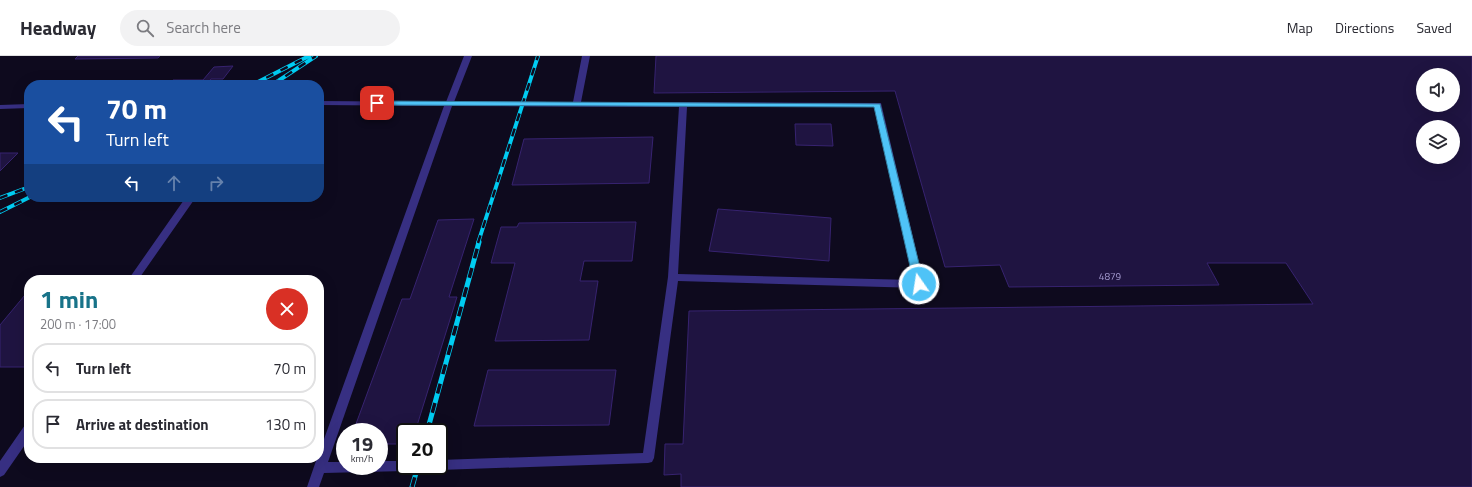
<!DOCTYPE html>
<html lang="en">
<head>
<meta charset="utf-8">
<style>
	:root { --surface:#fff; --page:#f2f2f3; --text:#2b2b33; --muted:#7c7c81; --line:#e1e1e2; --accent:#187389 }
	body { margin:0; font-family:"Titillium Web",sans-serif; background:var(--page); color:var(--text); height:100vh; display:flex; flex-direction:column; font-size:15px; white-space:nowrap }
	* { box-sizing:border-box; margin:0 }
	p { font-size:13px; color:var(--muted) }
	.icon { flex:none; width:22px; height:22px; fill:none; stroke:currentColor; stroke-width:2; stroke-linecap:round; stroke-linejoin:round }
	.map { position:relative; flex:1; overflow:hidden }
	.panel { position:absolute; left:24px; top:219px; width:300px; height:188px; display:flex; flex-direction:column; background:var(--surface); border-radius:16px; box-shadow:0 4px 16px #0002 }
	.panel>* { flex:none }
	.banner { position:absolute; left:24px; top:24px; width:300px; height:122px; border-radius:16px; box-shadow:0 4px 16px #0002; background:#1a4fa0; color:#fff; overflow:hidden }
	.controls { position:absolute; left:1416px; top:12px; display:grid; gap:8px }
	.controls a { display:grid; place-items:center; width:44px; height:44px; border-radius:50%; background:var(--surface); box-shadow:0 4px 16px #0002; font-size:20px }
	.speed { position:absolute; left:336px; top:367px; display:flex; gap:8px; font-size:20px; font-weight:700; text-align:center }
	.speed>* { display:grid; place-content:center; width:52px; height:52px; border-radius:50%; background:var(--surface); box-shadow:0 4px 16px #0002; line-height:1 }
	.speed small { font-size:10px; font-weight:400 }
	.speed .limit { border:2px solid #111; border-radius:6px; background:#fff; color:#111 }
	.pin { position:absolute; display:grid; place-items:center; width:34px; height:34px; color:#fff; margin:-17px; border-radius:8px; box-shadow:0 2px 6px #0006 }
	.me { position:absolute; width:44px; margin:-22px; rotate:347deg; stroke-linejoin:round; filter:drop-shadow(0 0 3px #0008) }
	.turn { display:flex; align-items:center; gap:14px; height:84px; padding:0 16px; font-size:18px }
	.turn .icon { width:52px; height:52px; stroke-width:2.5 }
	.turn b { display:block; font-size:28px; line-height:34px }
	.lanes { display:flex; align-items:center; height:38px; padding:0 16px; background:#0003; justify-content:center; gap:20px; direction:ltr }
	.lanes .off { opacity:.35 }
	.round { display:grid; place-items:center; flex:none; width:42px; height:42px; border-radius:21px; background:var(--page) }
	.overview { display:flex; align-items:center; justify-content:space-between; height:68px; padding:0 16px }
	h1 { font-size:24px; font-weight:700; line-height:30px; color:var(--accent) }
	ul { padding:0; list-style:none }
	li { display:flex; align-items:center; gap:12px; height:50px; margin:0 8px 6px; padding:0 8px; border:2px solid var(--line); border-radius:16px }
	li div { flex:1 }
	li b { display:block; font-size:15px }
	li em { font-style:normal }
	header { display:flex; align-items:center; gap:24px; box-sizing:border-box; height:56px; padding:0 20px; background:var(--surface); border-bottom:1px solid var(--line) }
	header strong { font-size:19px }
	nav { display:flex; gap:22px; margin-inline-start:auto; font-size:14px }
	.search { width:280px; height:36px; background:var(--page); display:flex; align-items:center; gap:10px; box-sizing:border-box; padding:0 14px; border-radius:22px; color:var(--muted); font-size:15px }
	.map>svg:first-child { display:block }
	.building { fill:#1f1441; stroke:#372370; fill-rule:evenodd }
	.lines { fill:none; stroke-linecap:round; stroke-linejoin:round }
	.service { fill:#372f82; fill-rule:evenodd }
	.rail-far1-casing { stroke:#00ccf2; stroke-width:4 }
	.rail-casing { stroke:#00ccf2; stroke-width:5 }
	.rail-far1 { stroke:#0e0a1e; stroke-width:2.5; stroke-dasharray:8; stroke-linecap:butt }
	.rail { stroke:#0e0a1e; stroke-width:3.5; stroke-dasharray:10; stroke-linecap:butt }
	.route { fill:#4fc3f7; stroke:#337fa1 }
	.labels { text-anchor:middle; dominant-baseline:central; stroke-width:4; stroke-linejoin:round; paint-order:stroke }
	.number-label { font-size:10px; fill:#a49ad0 }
</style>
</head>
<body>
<header>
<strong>Headway</strong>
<div class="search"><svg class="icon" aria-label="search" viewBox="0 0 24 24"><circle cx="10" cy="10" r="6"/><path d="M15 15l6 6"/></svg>Search here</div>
<nav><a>Map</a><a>Directions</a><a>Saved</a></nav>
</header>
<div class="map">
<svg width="1472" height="431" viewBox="0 0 1472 431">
	<rect width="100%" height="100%" fill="#0e0a1e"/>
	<path class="building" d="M78,0h82l-2,2 -83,1z
		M656,0h816v431h-791v-13l-17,1 1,-31h18l6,-133 624,-7 -27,-41h-79l12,22 -210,2 -9,-22 -55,2 -50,-176 -241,2zM1423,19h30v30h-30zM1423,71h30v30h-30z
		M233,10l-10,13h-12l-5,6h-37l4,-5h30l11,-13z
		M795,68h36l2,22 -37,-1z
		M653,81l-4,46 -137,2 12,-46z
		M0,97h18l-18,18z
		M718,153l113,9 -2,43 -120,-10z
		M474,163l-25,78h8l-42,135h-10v12h-26v-12h-26l49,-133h8l28,-79z
		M636,166l-4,39h-48l-4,20h18l-9,59 -94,1 20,-78h-24l10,-36h16l2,-4z
		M25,239h4v72h-29v-42z
		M488,314h128l-7,55 -135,1z"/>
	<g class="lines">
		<path class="service" d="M464,0h8l-18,46h119l9,-46h8l-9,46 300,1 43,181 -1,3 -4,1 -241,-7 -24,177 -2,4 -4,1 -209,7 -4,-1 -2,-3h6v-6l204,-7 25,-176 11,-170 -227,-1 -124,356h17v4h34v-5h26v5h6l-2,4 -4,1 -81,2 -5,14h-12l10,-29h2v-5l125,-347 -125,-1v-4l127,1zM687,51h188l38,173 -235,-6z
			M29,48v4l-29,1v-4z
			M186,141h10l-58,83h-10z
			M29,368v15l-25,36 -4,2v-16l25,-36z"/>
		<g class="rail-far1-casing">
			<path id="rail-far1" d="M252,29l57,-29
				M272,29l44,-29
				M0,142l29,-11
				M0,156l30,-15
				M478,187l60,-187"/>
		</g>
		<g class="rail-casing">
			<path id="rail" d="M427,376l52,-190
				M412,431l6,-21"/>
		</g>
		<use href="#rail-far1" class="rail-far1"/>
		<use href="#rail" class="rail"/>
	</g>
	<path class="route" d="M377,45l503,3 44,180 -5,3 -5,-3 -40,-177 -500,-2 -1,-2z"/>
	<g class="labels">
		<g class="number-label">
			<text x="1110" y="220">4879</text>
		</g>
	</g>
</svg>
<div class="controls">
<a><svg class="icon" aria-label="sound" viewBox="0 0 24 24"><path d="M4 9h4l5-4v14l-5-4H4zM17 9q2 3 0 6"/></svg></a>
<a><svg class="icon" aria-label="layers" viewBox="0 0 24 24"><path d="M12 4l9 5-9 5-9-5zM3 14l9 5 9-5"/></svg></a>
</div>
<div class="speed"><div>19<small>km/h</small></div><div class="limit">20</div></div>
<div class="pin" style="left:377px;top:47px;background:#d93025"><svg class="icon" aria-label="arrive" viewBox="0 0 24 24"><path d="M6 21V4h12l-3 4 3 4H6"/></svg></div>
<svg class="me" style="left:919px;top:228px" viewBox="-20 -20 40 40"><circle r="17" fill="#4fc3f7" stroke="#fff" stroke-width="3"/><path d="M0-11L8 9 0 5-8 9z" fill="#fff"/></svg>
<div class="banner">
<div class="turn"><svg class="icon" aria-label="left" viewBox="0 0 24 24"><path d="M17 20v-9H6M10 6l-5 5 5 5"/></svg><div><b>70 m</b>Turn left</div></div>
<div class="lanes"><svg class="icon" aria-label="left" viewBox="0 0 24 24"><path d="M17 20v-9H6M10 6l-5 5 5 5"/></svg><svg class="icon off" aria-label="ahead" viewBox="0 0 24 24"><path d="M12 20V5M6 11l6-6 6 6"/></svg><svg class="icon off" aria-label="right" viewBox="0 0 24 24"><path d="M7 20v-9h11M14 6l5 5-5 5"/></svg></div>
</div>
<section class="panel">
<div class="overview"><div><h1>1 min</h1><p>200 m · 17:00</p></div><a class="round" style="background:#d93025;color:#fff"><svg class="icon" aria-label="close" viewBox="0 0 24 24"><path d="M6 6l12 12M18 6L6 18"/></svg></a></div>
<ul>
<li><svg class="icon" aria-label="left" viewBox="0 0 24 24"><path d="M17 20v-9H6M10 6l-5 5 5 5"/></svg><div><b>Turn left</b></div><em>70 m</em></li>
<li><svg class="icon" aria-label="arrive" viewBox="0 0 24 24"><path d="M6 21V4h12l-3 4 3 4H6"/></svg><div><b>Arrive at destination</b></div><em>130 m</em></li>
</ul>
</section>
</div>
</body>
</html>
